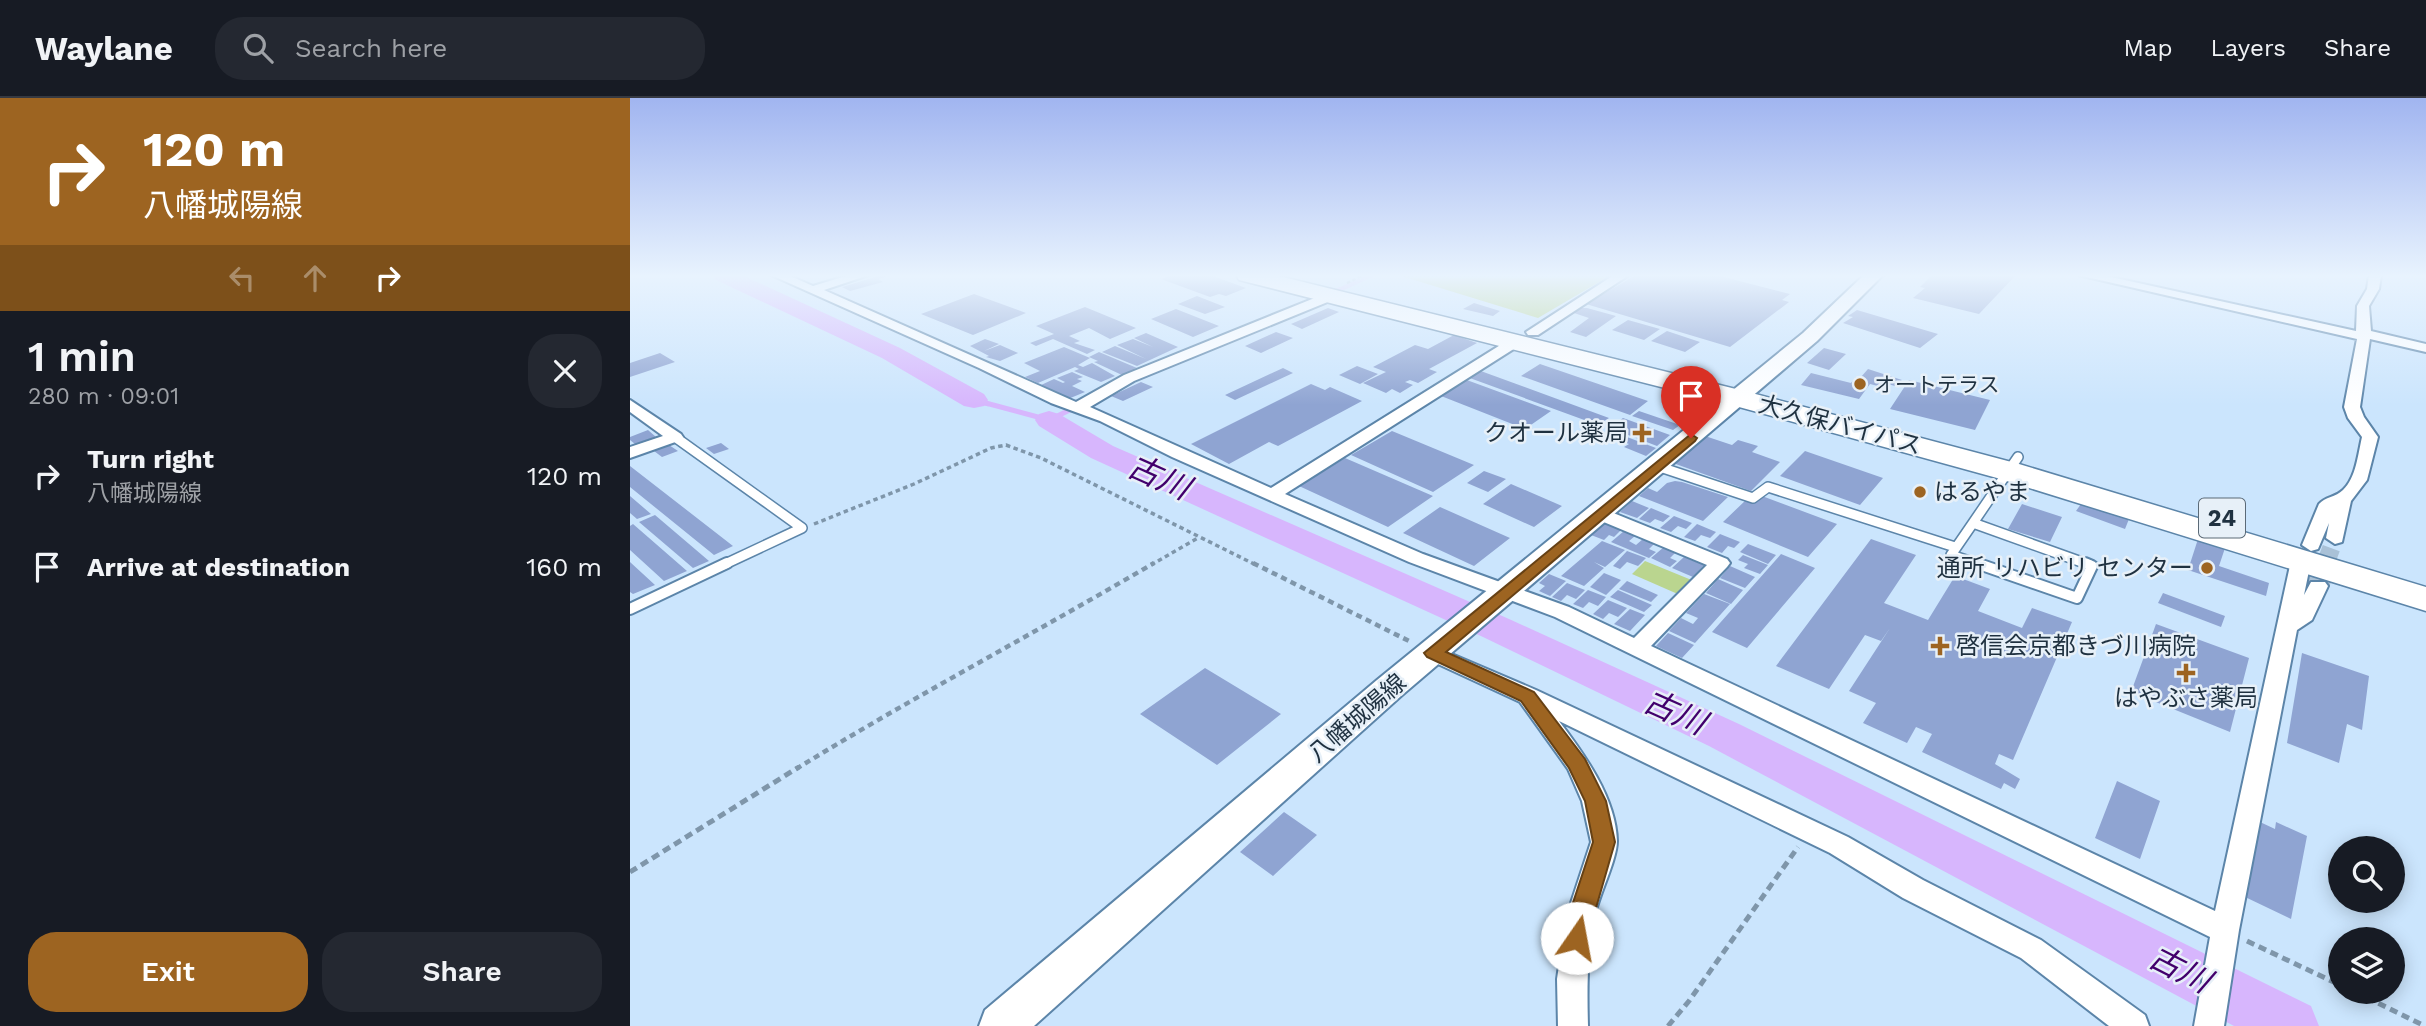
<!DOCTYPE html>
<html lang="en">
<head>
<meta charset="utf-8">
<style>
	:root { --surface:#171b24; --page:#242831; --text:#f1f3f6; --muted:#9ea1a6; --line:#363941; --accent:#9d6421 }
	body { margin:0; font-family:"Work Sans","Noto Sans JP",sans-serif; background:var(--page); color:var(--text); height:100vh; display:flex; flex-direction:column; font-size:26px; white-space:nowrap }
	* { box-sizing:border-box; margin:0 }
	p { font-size:23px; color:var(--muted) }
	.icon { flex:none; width:38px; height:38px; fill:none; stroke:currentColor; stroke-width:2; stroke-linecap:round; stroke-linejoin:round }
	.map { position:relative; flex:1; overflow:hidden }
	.drawer { display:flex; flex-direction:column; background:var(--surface); width:630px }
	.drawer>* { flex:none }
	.guide { background:#9d6421; color:#fff; overflow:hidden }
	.fabs { position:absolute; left:1698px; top:738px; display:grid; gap:14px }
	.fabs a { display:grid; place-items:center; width:77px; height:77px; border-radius:50%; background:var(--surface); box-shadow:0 4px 18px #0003; font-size:35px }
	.pin { position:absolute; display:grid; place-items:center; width:60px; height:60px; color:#fff; margin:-72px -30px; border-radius:50% 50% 50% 0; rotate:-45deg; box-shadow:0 0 7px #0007 }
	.pin .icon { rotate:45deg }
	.me { position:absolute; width:77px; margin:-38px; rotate:12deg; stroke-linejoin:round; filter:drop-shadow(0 0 5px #0008) }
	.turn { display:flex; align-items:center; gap:24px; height:147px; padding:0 28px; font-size:32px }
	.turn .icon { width:91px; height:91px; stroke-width:2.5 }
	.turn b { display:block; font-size:49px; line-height:60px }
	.lanes { display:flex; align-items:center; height:66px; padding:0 28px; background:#0003; justify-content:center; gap:35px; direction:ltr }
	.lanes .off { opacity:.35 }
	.round { display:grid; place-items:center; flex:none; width:74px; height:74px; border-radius:28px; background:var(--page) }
	.summary { display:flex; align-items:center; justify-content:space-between; height:119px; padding:0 28px }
	h1 { font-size:42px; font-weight:600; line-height:52px }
	.action { display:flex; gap:14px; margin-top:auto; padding:14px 28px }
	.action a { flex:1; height:80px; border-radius:28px; background:var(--accent); color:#fff; font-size:28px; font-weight:600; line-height:80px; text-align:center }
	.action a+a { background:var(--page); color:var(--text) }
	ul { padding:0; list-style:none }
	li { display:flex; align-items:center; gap:21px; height:91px; padding:0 28px }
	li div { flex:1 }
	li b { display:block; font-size:26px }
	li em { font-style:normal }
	header { display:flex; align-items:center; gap:42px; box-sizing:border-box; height:98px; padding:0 35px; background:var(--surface); border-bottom:2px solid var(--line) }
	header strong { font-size:33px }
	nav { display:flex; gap:38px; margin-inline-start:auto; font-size:24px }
	.search { width:490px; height:63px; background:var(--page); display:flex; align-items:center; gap:18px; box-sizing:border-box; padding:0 24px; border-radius:28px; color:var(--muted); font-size:26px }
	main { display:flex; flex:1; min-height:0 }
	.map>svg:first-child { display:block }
	.green { fill:#bad58f }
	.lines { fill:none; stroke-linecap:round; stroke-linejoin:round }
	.stream-far1 { stroke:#d7b6fd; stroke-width:4.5 }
	.stream { stroke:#d7b6fd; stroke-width:5 }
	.river { fill:#d7b6fd; fill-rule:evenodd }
	.building { fill:#8fa4d2 }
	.street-tunnel-far1 { stroke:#a9c1d7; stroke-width:18; stroke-dasharray:18 9; stroke-linecap:butt }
	.street-tunnel { stroke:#a9c1d7; stroke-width:22; stroke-dasharray:22 10; stroke-linecap:butt }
	.lane-far1-casing { stroke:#5c85a9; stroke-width:12 }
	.lane-casing { stroke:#5c85a9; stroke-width:14 }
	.street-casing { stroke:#5c85a9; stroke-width:4 }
	.secondary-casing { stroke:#5c85a9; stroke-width:4 }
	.highway-casing { stroke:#5c85a9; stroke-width:3 }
	.path-far3 { stroke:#7f96aa; stroke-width:2.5; stroke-dasharray:3.5 2.5; stroke-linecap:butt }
	.path-far2 { stroke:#7f96aa; stroke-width:3.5; stroke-dasharray:4.5 3.5; stroke-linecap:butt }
	.path-far1 { stroke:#7f96aa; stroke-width:4.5; stroke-dasharray:6 4.5; stroke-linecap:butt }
	.path { stroke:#7f96aa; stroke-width:5; stroke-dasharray:8 5; stroke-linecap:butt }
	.lane-far1 { stroke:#fff; stroke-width:9 }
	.lane { stroke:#fff; stroke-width:10 }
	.street { fill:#fff; fill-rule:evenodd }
	.secondary { fill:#fff; fill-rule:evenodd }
	.highway { fill:#fff; fill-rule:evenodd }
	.route { fill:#9d6421; stroke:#664115; stroke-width:2 }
	.poi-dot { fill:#9d6421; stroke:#e7f0f8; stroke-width:2.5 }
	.labels { text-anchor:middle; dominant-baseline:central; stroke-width:5; stroke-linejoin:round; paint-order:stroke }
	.far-poi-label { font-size:21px; fill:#1f3140; stroke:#e7f0f8; text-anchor:start }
	.shield { fill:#e7f0f8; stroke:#5b6a77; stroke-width:2 }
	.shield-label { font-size:23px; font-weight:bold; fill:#1f3140 }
	.street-label { font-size:24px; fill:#1f3140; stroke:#e7f0f8 }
	.poi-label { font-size:24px; fill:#1f3140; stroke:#e7f0f8; text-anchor:end }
	.near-water-label { font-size:32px; font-style:italic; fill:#42006c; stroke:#e7f0f8 }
</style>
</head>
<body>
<header>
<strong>Waylane</strong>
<div class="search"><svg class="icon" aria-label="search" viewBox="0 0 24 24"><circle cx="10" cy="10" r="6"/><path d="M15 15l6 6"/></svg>Search here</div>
<nav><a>Map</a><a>Layers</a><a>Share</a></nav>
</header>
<main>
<section class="drawer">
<div class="guide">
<div class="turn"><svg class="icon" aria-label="right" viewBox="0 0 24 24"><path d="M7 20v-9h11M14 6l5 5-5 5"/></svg><div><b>120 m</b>八幡城陽線</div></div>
<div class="lanes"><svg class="icon off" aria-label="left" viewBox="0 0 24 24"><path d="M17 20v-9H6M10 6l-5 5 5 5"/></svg><svg class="icon off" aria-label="ahead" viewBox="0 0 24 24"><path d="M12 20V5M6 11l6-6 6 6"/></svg><svg class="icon" aria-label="right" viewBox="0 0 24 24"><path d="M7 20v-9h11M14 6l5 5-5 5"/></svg></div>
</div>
<div class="summary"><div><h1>1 min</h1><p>280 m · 09:01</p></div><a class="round"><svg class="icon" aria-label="close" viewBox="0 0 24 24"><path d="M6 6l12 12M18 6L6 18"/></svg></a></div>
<ul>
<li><svg class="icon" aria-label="right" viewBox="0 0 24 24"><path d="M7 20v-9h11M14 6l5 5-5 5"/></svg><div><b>Turn right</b><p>八幡城陽線</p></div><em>120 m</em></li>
<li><svg class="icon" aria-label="arrive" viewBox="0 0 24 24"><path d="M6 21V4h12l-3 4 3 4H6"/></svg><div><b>Arrive at destination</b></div><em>160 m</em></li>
</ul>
<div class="action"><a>Exit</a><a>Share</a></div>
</section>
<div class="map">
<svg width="1796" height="928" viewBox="0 0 1796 928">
	<rect width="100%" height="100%" fill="#cbe5fd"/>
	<path class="green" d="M768,177h213l-73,43z
		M1015,463l49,20 -14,14 -48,-21z"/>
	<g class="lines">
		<path class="stream-far1" d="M702,195l40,-18
			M344,302l14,4"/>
		<path class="stream" d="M352,304l67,18 27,-13"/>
		<path class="river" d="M83,177h29l158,73 84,46 4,6 -4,6 -10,2 -10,-2 -82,-48 -166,-78z
			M419,313l10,3 54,32 396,173 230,105 572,282 8,20h-85l-525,-280 -226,-109 -392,-179 -52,-32 -4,-6 4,-6z"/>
	</g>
	<path class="building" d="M252,177l4,2 -8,2 5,3 -33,9 -8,-4z
		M542,177h38l36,13 -20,8 -7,-2 -9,3 -49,-18z
		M1006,177h86l-2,1 70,18 -8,6 7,2 -59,45 -144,-43z
		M1302,177h84l-37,39 -66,-16 12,-10 -5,-1z
		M344,196l52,19 -53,22 -52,-21z
		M567,198l28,11 -20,7 -27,-10z
		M844,205l26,8 -7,5 -30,-7z
		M455,209l51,21 -26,11 -21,-11 -20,8 11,5 -6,2 21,7 -8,4 -34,-15 -17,7 -6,-3 24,-9 -18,-8z
		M698,210l11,4 -37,17 -11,-5z
		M948,210h9l29,8 -30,21 -16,-5 19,-14 -18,-6z
		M546,211l43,17 -26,11 -42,-18z
		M1227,212l81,24 -18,14 -77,-25 10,-6 -5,-1z
		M998,222l32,9 -16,11 -32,-10z
		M1037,233l33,11 -15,10 -34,-11z
		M646,234l17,6 -32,15 -16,-7z
		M516,235l32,14 -41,19 -35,-14 13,-6 31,13 -29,-14 16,-6 20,8 -19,-9z
		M824,237l23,8 -48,26 8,3 -19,11 -8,-3 -5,2 8,3 -13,8 -8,-4 -6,4 -23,-10 23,-11 -13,-5 42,-22 13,4z
		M355,241l14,5 -15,7 16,-6 18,8 -18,8 -14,-4 3,-1 -19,-10z
		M434,249l26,11 -12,7 5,2 9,-4 23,13 -14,6 -27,-11 5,-2 -4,-2 -37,16 -13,-6 15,-6 -16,-8z
		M1194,250l22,6 -17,16 -22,-7z
		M469,254l38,16 -3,1 2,1 -14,5 -28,-13 4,-1 -9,-4z
		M30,255l15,9 -45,15v-14z
		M910,266l108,37 -18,14 -109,-39z
		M727,268l21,8 -18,10 -21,-9z
		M653,270l10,5 -58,27 -10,-5z
		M1238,271l34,11 -7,6 -14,-4 -3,4 -8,-2 -11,15 -58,-14 10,-12 40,10 5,-6 12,3 -7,-3z
		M848,272l131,48 -11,7 -131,-48z
		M442,274l11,5 -6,2 5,2 -10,5 13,6 -17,7 -29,-13 15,-7 9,4 2,-1 -8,-4z
		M834,281l87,32 -26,18 -89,-35z
		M1279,282l81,20 -15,30 -85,-21z
		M511,284l12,5 -30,14 -12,-5z
		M681,286l14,6 5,-3 32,14 -84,45 -9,-4 -40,22 -38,-20z
		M1009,313l41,14 -7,5 -41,-14z
		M993,320l47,17 -13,11 -47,-18z
		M18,332l8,7 -21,7 -5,-4v-3z
		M762,333l82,34 -41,27 -82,-37z
		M989,336l37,14 -10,8 -22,-9 5,-3 -15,-6z
		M1075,338l27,9 6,-5 20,6 -6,6 28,10 -29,29 -78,-28z
		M91,345l8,6 -15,5 -8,-6z
		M39,347l9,6 -16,6 -8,-6z
		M1175,353l78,27 -23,27 -80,-29z
		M715,360l88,38 -45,31 -89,-41z
		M0,368l103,80 -19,9 -84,-68z
		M854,373l22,8 -18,13 -21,-9z
		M1045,383l7,1 46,15 -25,24 -64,-25 9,-8 9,4 10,-9z
		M881,386l51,22 -28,21 -51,-23z
		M0,398l21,18 -14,5 -7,-6z
		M1132,398l75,28 -29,33 -85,-35 25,-24 9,3z
		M1002,403l17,7 -12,10 -17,-6z
		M1392,406l40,13 -12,25 -42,-13z
		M1451,406l48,15 -4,10 -49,-18z
		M810,409l70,31 -36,28 -71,-33z
		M1021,410l19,8 -7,6 -8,-3 -5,4 -11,-4z
		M25,417l54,46 -16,7 -54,-46z
		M1044,418l18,7 -6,6 -8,-3 -7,6 -11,-4z
		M975,425l17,6 -8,8 -5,-2 -5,5 -13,-5z
		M3,426l54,47 -23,10 -34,-31v-24z
		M1067,426l19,8 -6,6 -9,-3 -6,6 -11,-4z
		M994,433l11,5 -6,5 7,4 8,-7 11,5 -6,6 7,3 -7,6 -38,-16z
		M1090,436l20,8 -6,6 -6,-2 -6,7 -15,-6z
		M1241,441l45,16 -32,48 44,17 27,-44 35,13 -12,22 44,17 10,-20 40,14 -59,138 -14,-6 -4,10 25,15 -5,10 -11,-6 -3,6 -79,-37 10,-18 -16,-7 -9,16 -44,-20 13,-20 -27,-12 41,-63 -9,13 -16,-6 -36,54 -53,-23z
		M1568,441l27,9 -6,18 50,17 -3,13 -78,-26z
		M972,443l23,9 -20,17 -11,-5 10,6 -20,18 -23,-10z
		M1118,446l28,11 -8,9 -28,-12z
		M1034,449l12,5 -6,6 7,3 -7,6 -19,-9z
		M997,453l19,7 -8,8 -11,-4 -7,7 -7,-3z
		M1151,456l34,14 -68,80 -35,-16z
		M1113,457l25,10 -8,9 -16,-6 4,-4 -10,-4z
		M1054,459l20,8 -11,12 -21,-9z
		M0,464l25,23 -22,9 -3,-2z
		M1100,468l25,11 -10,11 -25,-10z
		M974,475l17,7 -15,15 -16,-8z
		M919,476l17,7 -16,15 -11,-5 6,-5 -6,-3z
		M1088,481l25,11 -12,14 -25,-11z
		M997,483l31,14 -7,7 -32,-13z
		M937,485l18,7 -9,9 -9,-4 -6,6 -9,-4z
		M958,492l18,7 -8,9 -9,-4 -6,6 -10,-4z
		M988,492l34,15 -8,7 -34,-15z
		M1533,495l62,23 -4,11 -63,-24z
		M1074,496l26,10 -35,39 -26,-12 12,-13 12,6 5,-6 -12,-5z
		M978,502l19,8 -9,9 -9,-4 -6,6 -10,-5z
		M1000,511l15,6 -15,16 -16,-7z
		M1526,526l93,34 -19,74 -99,-40z
		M1038,535l26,12 -12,13 -26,-12z
		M1672,555l67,23 -7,54 -15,-6 -8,39 -52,-20z
		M575,570l76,46 -64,51 -77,-51z
		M1487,683l43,20 -20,58 -45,-21z
		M654,714l33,23 -44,41 -33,-24z
		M1630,724l15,7 1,-7 31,14 -16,83 -48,-23z"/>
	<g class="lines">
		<path class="street-tunnel-far1" d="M1695,467l10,-27"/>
		<path class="street-tunnel" d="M1688,488l8,-23"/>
		<g class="lane-far1-casing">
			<path id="lane-far1" d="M45,339l127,91 -79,37
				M1027,368l96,32 15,-11 187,60
				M1343,425l117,42
				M1343,425l-22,32 30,10
				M1343,425l45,-66"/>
		</g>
		<g class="lane-casing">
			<path id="lane" d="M1346,465l101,35 15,-32 -7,-3
				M0,511l97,-46"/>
		</g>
		<g class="street-casing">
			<path id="street" d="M141,177h17l25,11 36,-11h20l-45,15 252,112 48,-27 203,-82h8v6l-201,82 -44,26 181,81 239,-149h10v6l-235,149 138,60 146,53 65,31 73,-73 -113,-47 -3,-4 3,-4h12l121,49 3,4 -3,4 -76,79 564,265 76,-350 10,-6 7,2 3,4 -7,34 7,-13h14l3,4 -16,34 -15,10 -58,300 -15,96h-30l16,-89 -655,-320 -146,-55 -237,-105 -72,-36 -49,-18 -72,-35z
				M984,177h15l-91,60h-10l-2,-3z
				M1448,177h24l254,56 1,-25 10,-17 2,-14h12l-2,14 -10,17 2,25 55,13v8l-56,-13 -10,68 4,10 14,20 -11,43 -16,21 -9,41 -7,2 -9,-6 3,-15 -11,26 -7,2 -9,-6 17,-41c6,-7 17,-7 24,-14 13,-12 15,-36 19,-53l-14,-19 -4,-11 13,-68z
				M0,302l51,34 2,3 -2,3 -51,18v-11l33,-11 -33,-24z
				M803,548l103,44 312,147 75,43 118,60 104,75 4,11h-40l-88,-68 -118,-60 -73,-45 -271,-132c25,33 57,77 58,120 0,19 -19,56 -23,77 -7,36 -7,72 -6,108h-30l-1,-47 9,-61 25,-76 -9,-41 -14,-32 -48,-67 -95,-44 -3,-5 3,-5z"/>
		</g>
		<g class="secondary-casing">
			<path id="secondary" d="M1234,177h19l-66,66 -416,355 -367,330h-55l6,-16 392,-330 426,-347z"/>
		</g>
		<g class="highway-casing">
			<path id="highway" d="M606,177h39l473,117 271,72 407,123v24l-429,-133 -269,-74 -489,-124z"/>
		</g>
		<path class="path-far3" d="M717,185l16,-8"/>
		<path class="path-far2" d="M184,426l100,-40 77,-36 15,-3 35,13 215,107
			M521,467l47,-27"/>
		<path class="path-far1" d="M623,465l156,78
			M166,671c117,-72 239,-136 358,-206"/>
		<path class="path" d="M0,774l169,-105
			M1617,843l93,44
			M1725,894l70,34
			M1038,928l21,-25 109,-154"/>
		<use href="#lane-far1" class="lane-far1"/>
		<use href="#lane" class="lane"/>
		<use href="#street" class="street"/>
		<use href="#secondary" class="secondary"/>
		<use href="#highway" class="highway"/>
	</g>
	<linearGradient id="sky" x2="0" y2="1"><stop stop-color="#a1b5f0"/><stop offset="0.58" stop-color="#e8f3fe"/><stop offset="1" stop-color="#e8f3fe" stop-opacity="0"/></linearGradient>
	<rect width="1796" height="307" fill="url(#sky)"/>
	<path class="route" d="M1061,336l6,4 -2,3 -249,211 88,40 51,67 21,42 9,41 -30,104 -8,3 -8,-3 -4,-8 3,-20 25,-76 -8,-41 -16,-33 -48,-67 -94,-44 -3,-4z"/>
	<g class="poi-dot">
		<circle cx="1230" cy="286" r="7"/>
		<path d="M1008.5 324.5h7v7h7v7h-7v7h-7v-7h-7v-7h7z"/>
		<circle cx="1290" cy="394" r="7"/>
		<circle cx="1577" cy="470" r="7"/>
		<path d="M1306.5 537.5h7v7h7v7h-7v7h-7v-7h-7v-7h7z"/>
		<path d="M1552.5 564.5h7v7h7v7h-7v7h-7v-7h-7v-7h7z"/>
	</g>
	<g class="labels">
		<g class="far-poi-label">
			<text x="1244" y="286">オートテラス</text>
		</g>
		<rect class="shield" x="1569" y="400.5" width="46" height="39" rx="5"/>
		<g class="shield-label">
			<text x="1592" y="420">24</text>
		</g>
		<g class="street-label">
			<text transform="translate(1210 327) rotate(15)">大久保バイパス</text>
			<text transform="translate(727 620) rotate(-41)">八幡城陽線</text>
		</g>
		<g class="poi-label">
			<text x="998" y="335">クオール薬局</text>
			<text x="1304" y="394" text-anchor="start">はるやま</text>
			<text x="1563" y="470">通所 リハビリ センター</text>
			<text x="1326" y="548" text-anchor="start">啓信会京都きづ川病院</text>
			<text x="1556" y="600" text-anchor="middle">はやぶさ薬局</text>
		</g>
		<g class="near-water-label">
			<text transform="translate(529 379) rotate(24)">古川</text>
			<text transform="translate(1045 614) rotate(24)">古川</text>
			<text transform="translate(1550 871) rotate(27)">古川</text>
		</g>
	</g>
</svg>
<div class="fabs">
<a><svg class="icon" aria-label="search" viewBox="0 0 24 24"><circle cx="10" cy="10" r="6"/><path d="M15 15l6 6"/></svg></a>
<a><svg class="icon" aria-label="layers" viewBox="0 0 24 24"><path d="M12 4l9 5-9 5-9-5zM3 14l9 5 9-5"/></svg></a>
</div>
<div class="pin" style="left:1061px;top:340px;background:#d93025"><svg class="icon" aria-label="arrive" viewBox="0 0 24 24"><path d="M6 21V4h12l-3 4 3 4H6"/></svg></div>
<svg class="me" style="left:947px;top:840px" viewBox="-20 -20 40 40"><circle r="19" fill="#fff"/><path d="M0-13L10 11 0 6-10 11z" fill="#9d6421"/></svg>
</div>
</main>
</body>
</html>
